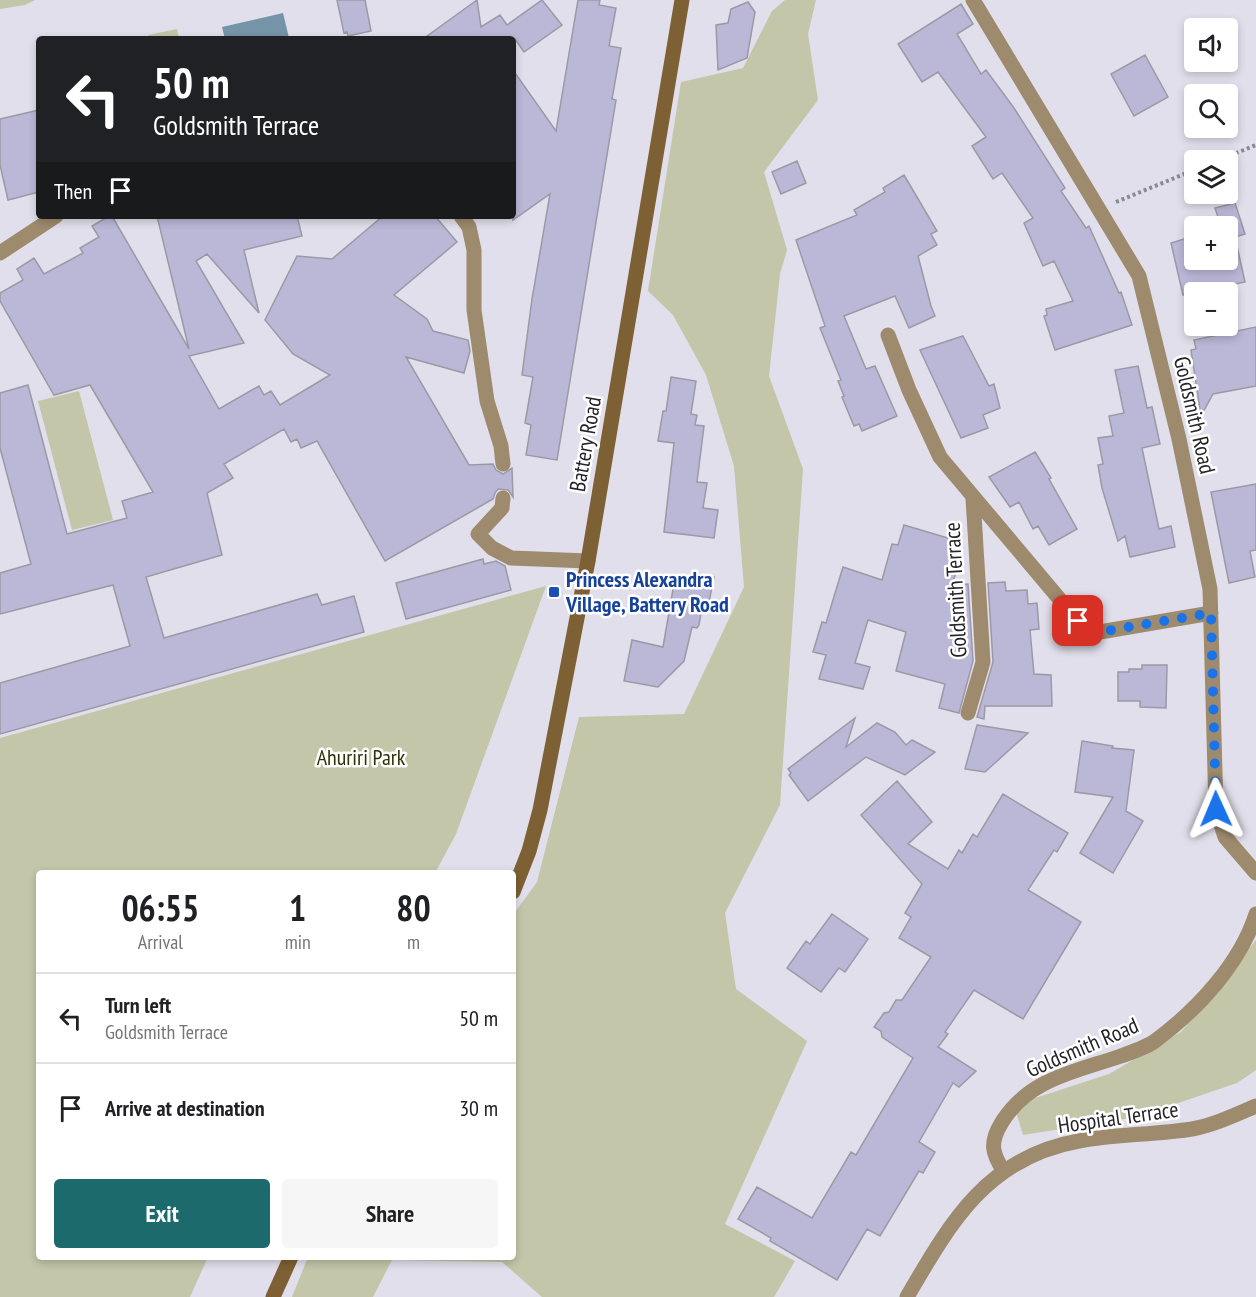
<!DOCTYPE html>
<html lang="en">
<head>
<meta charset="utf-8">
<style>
	:root { --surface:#fff; --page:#f6f6f6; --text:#202124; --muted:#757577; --line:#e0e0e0; --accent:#1d6a6c }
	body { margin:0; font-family:"PT Sans Narrow",sans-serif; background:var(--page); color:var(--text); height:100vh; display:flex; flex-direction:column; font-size:22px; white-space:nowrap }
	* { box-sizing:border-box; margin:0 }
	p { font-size:20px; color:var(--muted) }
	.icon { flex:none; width:33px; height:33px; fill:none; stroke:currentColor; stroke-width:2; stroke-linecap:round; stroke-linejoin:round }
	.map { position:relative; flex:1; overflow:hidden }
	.details { position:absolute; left:36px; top:870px; width:480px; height:390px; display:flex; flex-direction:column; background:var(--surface); border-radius:6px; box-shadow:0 3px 9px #0003 }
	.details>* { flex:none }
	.hud { position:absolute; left:36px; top:36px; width:480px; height:183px; border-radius:6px; box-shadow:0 3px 9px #0003; background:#202124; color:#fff; overflow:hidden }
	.tools { position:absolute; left:1184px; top:18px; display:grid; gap:12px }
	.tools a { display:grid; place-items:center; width:54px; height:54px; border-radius:6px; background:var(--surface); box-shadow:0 3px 9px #0003; font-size:30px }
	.pin { position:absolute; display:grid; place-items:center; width:51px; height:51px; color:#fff; margin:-26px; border-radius:12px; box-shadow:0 3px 9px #0006 }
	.me { position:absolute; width:66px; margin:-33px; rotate:359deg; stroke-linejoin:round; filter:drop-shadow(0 0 4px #0008) }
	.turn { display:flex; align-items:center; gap:21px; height:126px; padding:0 18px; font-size:27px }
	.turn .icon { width:78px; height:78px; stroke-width:2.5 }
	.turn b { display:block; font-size:42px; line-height:51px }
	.then { display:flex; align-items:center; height:57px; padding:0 18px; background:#0003; gap:12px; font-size:22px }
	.eta { display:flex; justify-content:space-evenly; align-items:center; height:102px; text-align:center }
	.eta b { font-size:36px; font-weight:700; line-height:42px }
	.cta { display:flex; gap:12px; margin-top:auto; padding:12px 18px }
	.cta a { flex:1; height:69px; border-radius:6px; background:var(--accent); color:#fff; font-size:24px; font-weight:700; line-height:69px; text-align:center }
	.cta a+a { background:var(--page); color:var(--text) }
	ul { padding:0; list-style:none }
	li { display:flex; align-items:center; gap:18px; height:90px; padding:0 18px; border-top:2px solid var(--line) }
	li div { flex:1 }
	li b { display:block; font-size:22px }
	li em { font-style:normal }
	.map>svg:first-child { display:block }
	.green { fill:#c3c6a9 }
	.water { fill:#7594a8 }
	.building { fill:#bbb7d7; stroke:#9b99a5; stroke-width:1.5 }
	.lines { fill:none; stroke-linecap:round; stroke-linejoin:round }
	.path { stroke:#8a8991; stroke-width:4; stroke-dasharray:3 3; stroke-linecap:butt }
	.lane { stroke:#9e8a6d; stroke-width:15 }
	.street { stroke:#9e8a6d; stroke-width:15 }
	.secondary { stroke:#7d6033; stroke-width:15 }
	.route { stroke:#1a73e8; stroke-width:10; stroke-dasharray:0 18 }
	.transit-dot { fill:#1a4fb4; stroke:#fff; stroke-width:2 }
	.labels { text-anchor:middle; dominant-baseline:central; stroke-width:5; stroke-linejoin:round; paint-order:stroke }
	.street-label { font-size:22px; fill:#242428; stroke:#fff }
	.transit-label { font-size:22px; font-weight:bold; fill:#164399; stroke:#fff; text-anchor:start }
	.park-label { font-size:22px; fill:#303107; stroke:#fff }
</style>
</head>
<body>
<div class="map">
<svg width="1256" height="1297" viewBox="0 0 1256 1297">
	<rect width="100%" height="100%" fill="#e0dfeb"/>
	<path class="green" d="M0,0h35l-10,5 -25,4z
		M785,0h31l-8,34 10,66 -54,72 23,78 -7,24 -11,102 34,93 -23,336 -55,108 11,76 71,52 -82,183 70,37 -21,36h-232l-40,-35 -110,-2 -19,37h-81l16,-40h205v-342l24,-33 42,-165 105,-3 60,-127 -10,-121 -28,-91 -33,-60 -25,-24 33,-209 62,-14 29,-57z
		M177,29l2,10h-30l-1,-4z
		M79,391l34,129 -41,10 -34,-129z
		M546,586l-90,248 -21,39h-396v384h169l-18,40h-190v-559z
		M1256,940v130l-19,13 -100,34 -114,18 -9,-30 95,-31 72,-42z"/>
	<path class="water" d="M283,13l6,25 -64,1 -3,-12z"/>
	<path class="building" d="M337,0h28l6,31 -23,5 -1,-4 -3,1z
		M477,0l4,27 19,-12 7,10 35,-25 20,25 -38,27 -9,-13h-92z
		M578,0h22l-1,5 17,3 -7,38 12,2 -9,51 4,1 -59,360 -31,-5 5,-30 -6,-2 8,-46 -11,-2 10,-76 18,-105 -37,26v-150l43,61z
		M748,2l7,10 -8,46 -29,12 -2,-45 12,-2 3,-14z
		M961,4l12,20 -16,10 24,40 5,-4 28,38 51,80 -4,3 25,37 3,-2 30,67 2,-1 11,33 -77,25 -11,-34 3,-1 -1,-6 27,-8 -19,-40 -11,5 -19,-43 9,-5 -31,-45 -9,6 -21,-33 14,-9 -48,-65 -16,10 -24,-38z
		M1145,55l23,42 -34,19 -23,-42z
		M39,110v82l-31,8 -8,-35v-46z
		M797,161l9,22 -25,11 -9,-22z
		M904,175l33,56 -6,3 6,11 -19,11 13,50 4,10 -26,12 -14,-32 -51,20 22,53 9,-3 22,50 -35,15 -3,-7 -5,2 -12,-29 2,-1 -6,-15 3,-1 -21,-52 5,-2 -29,-86 61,-25 -3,-5 31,-18 -2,-4z
		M1235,203l10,31 -10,3 10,45 -62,13 -12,-52 23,-7v24h33v-34h-6l-6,-18z
		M109,216h3l77,133 -32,-133h140l5,20 -58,14 15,63 -52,-59 -11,7 48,82 -55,13 30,53 40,-23 5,9 7,-4 9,14 50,-30 -37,-21 -28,-34 32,-64 35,3 51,-43h52l22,26 -63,53 33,24 6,12 35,9 2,11 -6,22 -58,-16 63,108 24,-1 3,6 7,4 9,-6 1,29 -5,-7 -10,-1 -3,4 -2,6 -108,62 -68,-120 -16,7 -4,-9 -6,3 -7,-13 -60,35 9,14 -26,15 15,62 -76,22 18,61 153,-44 5,11 32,-9 10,36 -364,102v-51l130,-37 -17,-61 -113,29v-41l31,-9 -31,-116v-55l28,-8 39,149 60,-16 -5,-17 31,-9 -63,-107 -36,10 -54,-94v-8l23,-13 -6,-11 17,-11 10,16 39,-21 -3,-5 19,-11 -7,-11z
		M1256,327v59l-43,8 -12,22 -10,-66 5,-1 -2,-9z
		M963,336l26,50 5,-2 6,24 -17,7 5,13 -27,10 -41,-88z
		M1138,366l9,42 5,-1 8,37 -18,4 17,81 12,-3 4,21 -45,10 -5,-21 -7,5 -16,-53 -4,-23 5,-1 -5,-26 15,-2 -4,-20 15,-3 -9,-43z
		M671,377l25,4 -5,33 6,1 -2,10 9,1 -7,56 10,1 -4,25 15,2 -4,28 -50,-6 10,-89 -16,-2 5,-30h3z
		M1035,452l16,26 -2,1 28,50 -28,16 -11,-19 -5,3 -14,-27 -9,5 -21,-30z
		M1256,484v66l-6,1 5,26 -26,6 -18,-91z
		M904,525l54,16 -6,20 7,2 -7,22 16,-1 5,77 -14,52 -20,-5 6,-24 -49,-13 10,-39 -38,-12 -13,43 15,4 -7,22 -44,-10 7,-24 -13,-3 9,-30 4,1 17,-56 39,13 10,-36 6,1z
		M483,559l1,5 12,-3 9,5 6,24 -105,29 -10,-36z
		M693,573l21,4 -5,25 -3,-1 -2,6h-2l-3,18 -2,3 -5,-1 -8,34 -26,26 -34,-6 8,-41 31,7 12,-69 16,3z
		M1005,582l1,9 21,-1 1,14 9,-1 2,26 -9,1 4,44 17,1 1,31h-67l-1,13 -7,-2 16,-55 -5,-79z
		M1142,665h25l-1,43 -26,-1v-6h-22v-29h11v-3h13z
		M855,718l-9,29 31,-24 18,9 11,13 6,-5 23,12 -30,23 -39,-18 -58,44 -19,-26 2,-2 -3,-4z
		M977,725l51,8 -43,39 -20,-3z
		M1082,741l31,5 -1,2 22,2 -8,61 17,10 -30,52 -33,-20 33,-56 -38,-5z
		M897,781l35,41 -24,22 40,25 11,-19 3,3 11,-19 4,3 26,-43 65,39 -11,19 -3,-2 -26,40 53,32 -58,97 -49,-29 -29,42 3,2 -10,13 38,24 -17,16 -6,-4 -34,59 16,10 -12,21 -4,-2 -39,65 -13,-7 -30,51 -67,-39 1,-3 -33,-19 19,-32 55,31 39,-66 5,3 57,-97 -31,-21 -1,-6 -7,-4 10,-14 5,-1 7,-12h6l29,-43 -32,-19 12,-21 -6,-4 17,-29 -61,-69z
		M832,914l36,25 -23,33 -6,-4 -18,24 -34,-24 19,-27 4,3z"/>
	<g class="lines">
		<path class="path" d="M1219,160l37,-15
			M1116,202l78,-32"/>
		<path class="lane" d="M461,216l8,11 5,23v60l13,91 14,45 2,18
			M0,253l56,-37
			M503,498l-1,10 -24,26 14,14 19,10 77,3"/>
		<path class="street" d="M973,0l166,276 40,163 31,150 6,220 9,28 31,36
			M888,335l21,55 31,67 138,164 14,9 8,2 111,-19
			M968,713l15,-51 -10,-164
			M1004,1172c-12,-19 -15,-29 -2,-50 26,-42 71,-50 116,-65 12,-4 27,-9 37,-16 42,-31 85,-77 101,-127
			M907,1297c43,-74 80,-140 172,-156 37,-7 75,-6 113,-12 22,-4 43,-14 64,-23"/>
		<path class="secondary" d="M513,892l16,-41 11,-41 48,-249 94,-561
			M273,1297l18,-40"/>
	</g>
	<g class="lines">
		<path class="route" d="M1078,621l14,9 8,2 111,-19 5,196"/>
	</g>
	<rect class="transit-dot" x="548" y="586" width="12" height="12" rx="3"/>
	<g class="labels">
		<g class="street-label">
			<text transform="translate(1195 415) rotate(77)">Goldsmith Road</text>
			<text transform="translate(585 444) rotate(-80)">Battery Road</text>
			<text transform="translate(955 590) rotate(-93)">Goldsmith Terrace</text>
			<text transform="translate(1082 1047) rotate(-23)">Goldsmith Road</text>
			<text transform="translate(1118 1117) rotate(-8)">Hospital Terrace</text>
		</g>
		<g class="transit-label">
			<text x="566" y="579">Princess Alexandra<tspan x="566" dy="25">Village, Battery Road</tspan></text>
		</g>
		<g class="park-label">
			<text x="361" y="757">Ahuriri Park</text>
		</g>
	</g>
</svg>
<div class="tools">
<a><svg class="icon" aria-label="sound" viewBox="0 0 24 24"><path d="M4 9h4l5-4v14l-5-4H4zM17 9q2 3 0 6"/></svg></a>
<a><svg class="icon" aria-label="search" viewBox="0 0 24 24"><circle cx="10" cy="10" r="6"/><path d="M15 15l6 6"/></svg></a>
<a><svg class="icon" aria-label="layers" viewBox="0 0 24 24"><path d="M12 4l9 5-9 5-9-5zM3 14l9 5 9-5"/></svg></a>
<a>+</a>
<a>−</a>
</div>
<div class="pin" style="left:1078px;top:621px;background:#d93025"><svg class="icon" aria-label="arrive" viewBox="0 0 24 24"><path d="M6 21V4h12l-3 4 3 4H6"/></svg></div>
<svg class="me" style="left:1216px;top:809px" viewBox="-20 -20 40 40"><path d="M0-17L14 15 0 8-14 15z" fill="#1a73e8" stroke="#fff" stroke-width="4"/></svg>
<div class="hud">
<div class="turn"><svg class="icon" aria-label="left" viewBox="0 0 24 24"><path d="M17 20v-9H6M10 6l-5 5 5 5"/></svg><div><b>50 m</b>Goldsmith Terrace</div></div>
<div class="then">Then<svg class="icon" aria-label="arrive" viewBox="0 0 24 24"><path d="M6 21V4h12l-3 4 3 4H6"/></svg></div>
</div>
<section class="details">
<div class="eta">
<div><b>06:55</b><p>Arrival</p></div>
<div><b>1</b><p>min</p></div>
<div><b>80</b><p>m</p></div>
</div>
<ul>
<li><svg class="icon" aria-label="left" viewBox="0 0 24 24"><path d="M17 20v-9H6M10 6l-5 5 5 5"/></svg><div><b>Turn left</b><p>Goldsmith Terrace</p></div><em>50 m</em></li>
<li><svg class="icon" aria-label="arrive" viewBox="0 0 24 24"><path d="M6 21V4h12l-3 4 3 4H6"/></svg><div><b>Arrive at destination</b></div><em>30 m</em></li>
</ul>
<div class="cta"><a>Exit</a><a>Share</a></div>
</section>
</div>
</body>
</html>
